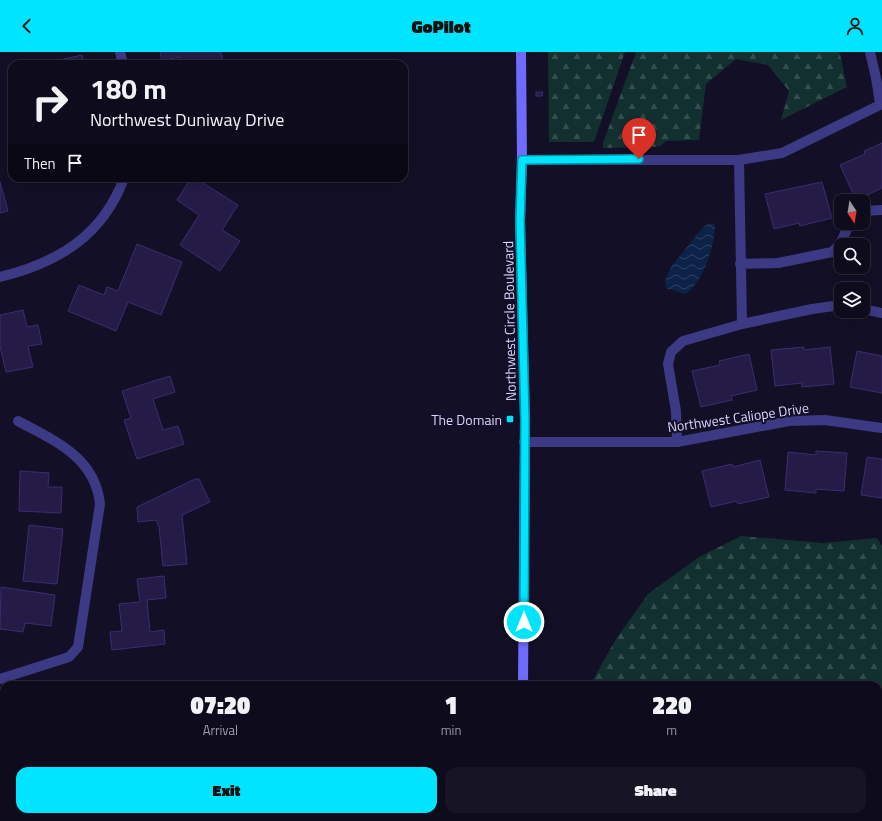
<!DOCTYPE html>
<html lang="en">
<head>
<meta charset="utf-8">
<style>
	:root { --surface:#0e0b1c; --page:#171425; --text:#f1f3f6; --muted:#9b9ba3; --line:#2e2b3b; --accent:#00e5ff }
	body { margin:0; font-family:"Titillium Web",sans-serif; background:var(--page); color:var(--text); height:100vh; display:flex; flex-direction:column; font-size:15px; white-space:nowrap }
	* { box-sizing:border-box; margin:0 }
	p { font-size:13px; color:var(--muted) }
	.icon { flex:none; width:22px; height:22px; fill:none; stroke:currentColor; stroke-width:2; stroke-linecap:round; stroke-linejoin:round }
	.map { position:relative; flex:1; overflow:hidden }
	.details { position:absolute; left:0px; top:629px; width:882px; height:140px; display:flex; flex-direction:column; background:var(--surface); border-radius:12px 12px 0 0; box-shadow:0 2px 10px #0003,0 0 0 1px var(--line) }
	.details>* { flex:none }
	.guide { position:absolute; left:8px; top:8px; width:400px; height:122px; border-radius:12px; box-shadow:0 2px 10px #0003,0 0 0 1px var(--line); background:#0e0b1c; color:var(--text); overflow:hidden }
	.needle { width:26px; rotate:168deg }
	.tools { position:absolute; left:834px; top:142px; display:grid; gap:8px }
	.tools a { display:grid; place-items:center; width:36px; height:36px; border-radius:8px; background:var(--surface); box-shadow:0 2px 10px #0003,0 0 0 1px var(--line); font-size:20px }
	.pin { position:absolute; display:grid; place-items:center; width:34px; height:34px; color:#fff; margin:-41px -17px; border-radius:50% 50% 50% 0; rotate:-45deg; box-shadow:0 0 4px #0007 }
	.pin .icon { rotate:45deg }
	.me { position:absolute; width:44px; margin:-22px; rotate:0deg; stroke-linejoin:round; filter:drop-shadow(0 0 3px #0008) }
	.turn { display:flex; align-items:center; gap:14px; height:84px; padding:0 16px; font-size:18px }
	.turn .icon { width:52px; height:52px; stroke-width:2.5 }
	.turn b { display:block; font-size:28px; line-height:34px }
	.then { display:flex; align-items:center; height:38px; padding:0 16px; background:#0003; gap:8px; font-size:15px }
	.eta { display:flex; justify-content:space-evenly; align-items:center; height:68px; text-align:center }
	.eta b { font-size:24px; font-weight:800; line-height:28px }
	.cta { display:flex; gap:8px; margin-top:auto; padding:8px 16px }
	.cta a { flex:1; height:46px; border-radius:12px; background:var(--accent); color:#111; font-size:16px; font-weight:800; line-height:46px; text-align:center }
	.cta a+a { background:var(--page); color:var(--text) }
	header { display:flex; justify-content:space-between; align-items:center; height:52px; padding:0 16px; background:var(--accent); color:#111; font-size:18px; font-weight:800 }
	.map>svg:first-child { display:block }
	.forest { fill:url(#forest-firs) }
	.water { fill:url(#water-waves) }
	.building { fill:#241b47; stroke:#3b2d73 }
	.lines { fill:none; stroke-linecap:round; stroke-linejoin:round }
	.service { stroke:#3d3a85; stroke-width:10 }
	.minor { stroke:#3d3a85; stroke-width:10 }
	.secondary { stroke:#6f6bff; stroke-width:10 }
	.route-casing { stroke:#0095a6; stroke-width:10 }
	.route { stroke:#00e5ff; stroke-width:7 }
	.poi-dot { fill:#00e5ff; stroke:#130f26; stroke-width:1.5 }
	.labels { text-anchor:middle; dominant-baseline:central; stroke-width:4; stroke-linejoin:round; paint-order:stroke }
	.street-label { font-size:14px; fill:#d9d4ff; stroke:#130f26 }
	.poi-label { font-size:14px; fill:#d9d4ff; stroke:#130f26; text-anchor:end }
</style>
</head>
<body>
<header><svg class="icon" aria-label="back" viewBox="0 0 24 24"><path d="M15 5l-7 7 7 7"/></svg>GoPilot<svg class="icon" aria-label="person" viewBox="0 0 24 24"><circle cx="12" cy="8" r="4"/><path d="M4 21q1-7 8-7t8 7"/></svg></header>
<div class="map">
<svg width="882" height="769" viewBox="0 0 882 769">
	<defs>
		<pattern id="forest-firs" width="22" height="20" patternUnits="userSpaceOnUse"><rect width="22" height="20" fill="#12302f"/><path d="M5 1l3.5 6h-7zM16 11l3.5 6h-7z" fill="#344d4e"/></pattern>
		<pattern id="water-waves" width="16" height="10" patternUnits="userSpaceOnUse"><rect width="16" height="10" fill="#0c2248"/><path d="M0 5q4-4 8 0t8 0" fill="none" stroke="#2f4163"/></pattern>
	</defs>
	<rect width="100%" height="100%" fill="#130f26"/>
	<path class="forest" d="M548,0h77l-31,90h-45z
		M636,0h202l2,2 7,33 -66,33 8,-29 -21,-26 -32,-6 -30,25 -7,56 -33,1 -6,5 -7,1 -50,1v-5z
		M741,484l82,7 54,-5 5,8v275h-342l1,-4h337v-132h-288l26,-46 32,-45 51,-37z"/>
	<path class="water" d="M713,171l2,4c-1,20 -12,55 -29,67l-20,-6 -1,-7 6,-14 28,-35 7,-7z"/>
	<path class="building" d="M160,0h61l3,12h-44l-1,-7 -17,4z
		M82,3l2,9h-43z
		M536,40h7l-1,4h-6z
		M882,91v45l-26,12 -16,-35 25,-11 -1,-3z
		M67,126h11l-1,4z
		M191,126h4l43,27 -16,25 18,11 -20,30 -40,-26 19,-30 -22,-15z
		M0,130l8,29 -8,2z
		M822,130l10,36 -32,8 -1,-3 -25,6 -9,-35z
		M137,192l45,18 -21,53 -33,-13 -12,29 -48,-20 11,-26 25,10 3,-8 11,4z
		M23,258l4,17 11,-2 4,19 -14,2 5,21 -27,5 -6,-26v-31z
		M804,295v3l26,-3 4,37 -32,3v-4l-27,3 -4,-36z
		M857,299l25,5v37l-32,-6z
		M749,302l8,36 -26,6 1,4 -31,7 -9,-36 28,-6 -1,-4z
		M170,324l5,16 -22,7 10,31 15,-4 6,18 -47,15 -13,-39 7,-2 -9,-27z
		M816,399l31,2 -3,38 -28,-2v4l-31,-3 3,-38 28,3z
		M867,405l15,2v39l-21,-3z
		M760,408l9,37 -31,7 -1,-3 -26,6 -9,-36 30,-7 1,3z
		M20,419l29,2 -1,14h14l-1,26 -42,-2z
		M195,427h4l11,23 -28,13 5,49 -24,2 -4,-39 -3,-7 -18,2 -1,-15z
		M29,473l34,4 -6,55 -34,-3z
		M164,524l2,22 -19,2 3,32 14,-2 1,14 -53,6 -2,-18 12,-1 -3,-27 21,-2 -3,-23z
		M1,535l54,8 -4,31 -26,-3 -2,9 -23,-3z"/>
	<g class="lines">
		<path class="service" d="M739,108l3,164 70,-15 29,-4
			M863,159l19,-1
			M740,212l38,-1 54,-11 8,-8 10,-21
			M863,257l19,4
			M677,390l-1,-31 -8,-47 3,-12 12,-11 59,-17"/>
		<path class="minor" d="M120,0l3,12
			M870,0l6,26 4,25
			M522,108h217l43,-7 100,-49
			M0,225c57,-14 103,-41 124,-99
			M524,390h153l112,-21 36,-1 57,8
			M0,627l69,-22 9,-10 22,-143c-5,-47 -45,-63 -82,-83
			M0,674l4,9
			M0,724l4,-8"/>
		<path class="secondary" d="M521,0l1,108 -2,61 5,199 -2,265
			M523,769v-4"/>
	</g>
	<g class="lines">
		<g class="route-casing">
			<path id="route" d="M524,570l1,-202 -5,-199 2,-61 117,-1"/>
		</g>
		<use href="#route" class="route"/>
	</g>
	<rect class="poi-dot" x="506" y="363" width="8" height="8" rx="2"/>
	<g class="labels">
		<g class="street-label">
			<text transform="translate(509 269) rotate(-91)">Northwest Circle Boulevard</text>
			<text transform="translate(738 365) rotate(-8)">Northwest Caliope Drive</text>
		</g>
		<g class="poi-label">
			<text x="502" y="367">The Domain</text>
		</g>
	</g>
</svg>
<div class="tools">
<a><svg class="needle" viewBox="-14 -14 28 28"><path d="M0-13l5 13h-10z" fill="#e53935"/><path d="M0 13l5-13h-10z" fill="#9b9ba3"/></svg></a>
<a><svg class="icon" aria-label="search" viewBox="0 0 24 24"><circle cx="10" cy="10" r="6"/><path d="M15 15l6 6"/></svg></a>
<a><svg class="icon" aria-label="layers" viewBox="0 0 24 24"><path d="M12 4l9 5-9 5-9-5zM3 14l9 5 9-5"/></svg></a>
</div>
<div class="pin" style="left:639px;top:107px;background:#d93025"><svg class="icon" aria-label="arrive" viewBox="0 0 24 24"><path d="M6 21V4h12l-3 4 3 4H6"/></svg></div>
<svg class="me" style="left:524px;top:570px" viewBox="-20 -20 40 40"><circle r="17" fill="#00e5ff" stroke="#fff" stroke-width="3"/><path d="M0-11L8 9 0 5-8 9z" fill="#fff"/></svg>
<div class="guide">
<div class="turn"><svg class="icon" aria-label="right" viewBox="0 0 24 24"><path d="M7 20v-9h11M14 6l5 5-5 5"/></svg><div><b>180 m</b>Northwest Duniway Drive</div></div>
<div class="then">Then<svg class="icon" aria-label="arrive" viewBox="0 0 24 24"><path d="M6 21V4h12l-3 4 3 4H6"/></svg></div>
</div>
<section class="details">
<div class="eta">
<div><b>07:20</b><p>Arrival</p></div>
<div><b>1</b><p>min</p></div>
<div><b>220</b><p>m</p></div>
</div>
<div class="cta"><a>Exit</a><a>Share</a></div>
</section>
</div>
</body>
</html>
